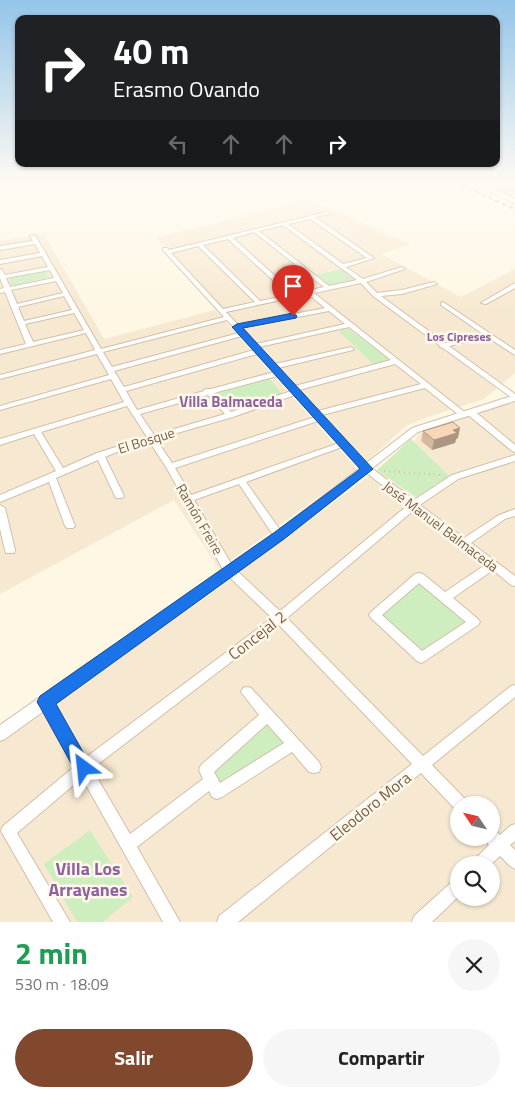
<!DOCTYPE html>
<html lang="es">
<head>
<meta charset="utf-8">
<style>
	:root { --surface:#fff; --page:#f6f6f6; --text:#222; --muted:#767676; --accent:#81482e }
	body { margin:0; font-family:"Titillium Web",sans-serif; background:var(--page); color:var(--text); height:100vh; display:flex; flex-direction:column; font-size:19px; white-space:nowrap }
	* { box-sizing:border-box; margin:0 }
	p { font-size:16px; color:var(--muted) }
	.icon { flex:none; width:28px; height:28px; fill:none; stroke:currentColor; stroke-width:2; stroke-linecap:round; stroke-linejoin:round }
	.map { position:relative; height:922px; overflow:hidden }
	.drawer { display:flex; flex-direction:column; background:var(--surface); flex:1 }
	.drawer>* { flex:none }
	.guide { position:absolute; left:15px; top:15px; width:485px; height:152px; border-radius:10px; box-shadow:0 1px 4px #0004; background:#202124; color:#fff; overflow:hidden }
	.needle { width:32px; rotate:305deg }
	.controls { position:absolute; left:450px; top:796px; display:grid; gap:10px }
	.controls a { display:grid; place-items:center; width:50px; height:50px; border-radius:50%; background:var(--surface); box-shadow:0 1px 4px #0004; font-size:25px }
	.pin { position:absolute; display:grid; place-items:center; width:42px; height:42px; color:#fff; margin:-51px -21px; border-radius:50% 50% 50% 0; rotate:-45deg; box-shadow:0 0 5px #0007 }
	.pin .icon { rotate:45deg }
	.me { position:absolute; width:55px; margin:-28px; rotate:330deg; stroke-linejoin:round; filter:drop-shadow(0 0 4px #0008) }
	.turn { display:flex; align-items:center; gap:18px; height:105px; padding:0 15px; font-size:22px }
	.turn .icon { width:65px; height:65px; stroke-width:2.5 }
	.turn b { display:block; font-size:35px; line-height:42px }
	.lanes { display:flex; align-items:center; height:48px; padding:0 15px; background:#0003; justify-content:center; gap:25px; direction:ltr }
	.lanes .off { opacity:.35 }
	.round { display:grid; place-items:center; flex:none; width:52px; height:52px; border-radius:26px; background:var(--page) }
	.overview { display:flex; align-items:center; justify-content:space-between; height:85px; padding:0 15px }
	h1 { font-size:30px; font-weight:700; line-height:38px; color:#1e9e55 }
	.cta { display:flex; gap:10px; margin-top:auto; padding:10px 15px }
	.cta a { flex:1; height:58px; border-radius:30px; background:var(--accent); color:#fff; font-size:20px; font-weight:700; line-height:58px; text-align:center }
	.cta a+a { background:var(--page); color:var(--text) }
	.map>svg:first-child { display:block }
	.residential { fill:#f7e9d1; fill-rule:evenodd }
	.green { fill:#ceeec0 }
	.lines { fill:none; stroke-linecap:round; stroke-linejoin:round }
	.minor-casing { stroke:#d1bfa8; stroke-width:2 }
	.tertiary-casing { stroke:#d1bfa8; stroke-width:2 }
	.secondary-casing { stroke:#d5c0a5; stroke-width:3 }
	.path-far1 { stroke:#dcbb9b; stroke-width:1; stroke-dasharray:0.5 2; stroke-linecap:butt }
	.path { stroke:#dcbb9b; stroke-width:2; stroke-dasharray:1 4; stroke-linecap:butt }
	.minor { fill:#fff; fill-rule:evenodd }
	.tertiary { fill:#fff; fill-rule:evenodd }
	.secondary { fill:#fff; fill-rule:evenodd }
	.rail { stroke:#bba1ca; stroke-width:2; stroke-dasharray:4.5 3; stroke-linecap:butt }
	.wall { fill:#d4b99e }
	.shaded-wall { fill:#ad9681 }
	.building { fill:#f7d7b8; stroke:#ad9681 }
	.route { fill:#1a73e8; stroke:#114b97 }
	.labels { text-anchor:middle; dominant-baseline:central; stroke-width:5; stroke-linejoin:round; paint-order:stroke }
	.far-neighbourhood-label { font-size:12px; font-weight:bold; fill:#8f619e; stroke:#fff9ec }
	.street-label { font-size:14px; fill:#7a5e46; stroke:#fff9ec }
	.neighbourhood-label { font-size:15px; font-weight:bold; fill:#8f619e; stroke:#fff9ec }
	.near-street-label { font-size:16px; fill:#7a5e46; stroke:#fff9ec }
	.near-neighbourhood-label { font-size:18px; font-weight:bold; fill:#8f619e; stroke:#fff9ec }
</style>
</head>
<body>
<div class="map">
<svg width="515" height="922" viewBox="0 0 515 922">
	<rect width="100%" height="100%" fill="#fef7e4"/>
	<path class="residential" d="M309,200l101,44 -29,10 80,43 54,-28v104l-31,26 -59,19 -19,8 -40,36 -192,-207 -18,-17z
		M44,234l60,105 111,-29 142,159 -138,100 -45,-69 -174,94v-353z
		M515,401v521h-515v-180l227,-160 150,-112 34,-31v8l8,-14zM459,805h32v33h-32zM459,865h32v33h-32z"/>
	<path class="green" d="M479,182h36v13l-5,1z
		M342,269l14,11 -26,6 -15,-11z
		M42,271l4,1 3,5 -33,8h-5l-2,-7z
		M348,329l42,31 -16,5 -35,-34z
		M269,378l14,17 -50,17 -17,-18z
		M411,439l38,37 -33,21 -39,-27z
		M419,578l53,44 -50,35 -46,-42z
		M268,716l24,28 -75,47 -11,-21z
		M90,830l43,67 -30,25h-26l-33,-58z"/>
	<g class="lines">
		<g class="minor-casing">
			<path id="minor" d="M327,212h2v2l-14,3 59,41 -28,9 17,12 39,-12 3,2 -39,13 11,11 25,-3 32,-8 3,2 -35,10 -21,2 64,47 38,-9 -42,-29v-2l2,-1 72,48v5l-28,-18 -38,9 66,48v6l-72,-52 -3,-1 -1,-2 -66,-49 -12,-13 -47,10 153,121 -4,2h-3l-35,-28 -103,27 48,52 44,33 38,-25 63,-20v6l-57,18 -38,26 44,33 35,-23 16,-6v7l-10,3 -34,24 44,33v10l-4,-1 -18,-15 -40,28 25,21 2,3 -2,3 -53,36 -4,2 -4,-2 -46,-43 -2,-3 2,-3 44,-38 4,-1 4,1 22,18 40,-27 -71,-55 -127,108 136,138 88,-70 4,-1v12l-83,68 34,35 2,5h-9v6l-3,-1 -35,-37 -183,149h-21l2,-6 193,-152 -133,-139 -187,144 38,65 73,-55 -4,-9 2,-5 58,-50 -18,-23 2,-4 4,-1 4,1 68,74 2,5 -2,5 -5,1 -5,-1 -17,-20 -70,45 -5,2 -5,-2 -3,-6 -72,56 43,75h-17l-81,-144 -65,55 53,89h-17l-52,-91 2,-5 72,-60 -33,-60 -2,-4 2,-4 4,-2 4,2 35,60 187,-140 -47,-45 -59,-106 -17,-26 -25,8 -19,8 19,39 -2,2h-6l-18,-38 -42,18 19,48 -2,2h-6l-2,-2 -16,-44 -49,20v-7l56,-24 -22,-37 -34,11v-6l124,-37 -13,-23 -111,31v-4l109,-31 -12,-21 -97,25v-4l95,-25 -9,-17 -86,21v-4l26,-6 -21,-52 -5,1v-4l4,-1 -4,-10v-9l2,1 3,5 43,-8 -6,-11 -42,8v-4l40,-7 -5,-9 -35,6v-4l33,-5 -3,-5 5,-1 66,114 123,-32 -61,-67v-2h4l2,2zM310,219l57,39 -24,6 -55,-40zM283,225l74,55 -28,6 -70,-55zM254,232l70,55 -29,7 -62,-56zM228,239l61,56 -29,6 -57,-56zM198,246l57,56 -32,7 -52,-56zM50,270l4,8 -44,9 -4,-9zM56,281l7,12 -46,11 -6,-14zM308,294l17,14 -87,17 -12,-13zM64,296l8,14 -48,11 -6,-14zM329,311l16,13 -89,20 -15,-16zM74,313l10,17 -51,12 -8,-18zM227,320l12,13 -127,34 -9,-15zM349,327l42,33 -96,26 -17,-18 75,-18 1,-1 -3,-2 -76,17 -16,-17zM242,336l12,14 -130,37 -10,-16zM257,354l17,18 -63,17h-6l-1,2 -67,19 -11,-19zM395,364l26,20 -103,27 -19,-21zM277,376l14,15 -60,21 -17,-19zM208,395l17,19 -71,21 -14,-21zM295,395l20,22 -143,46 -16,-24 77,-22zM127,406l20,31 -50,16 -34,15 -22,-36zM318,421l21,22 -148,52 -16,-27zM342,447l22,24 44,34 -128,106 -47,-44 -39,-67 45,-16 36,54h8l1,-2 -1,-2 -37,-52zM419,583l47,39 -44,29 -40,-36zM267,724l17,19 -64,40 -6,-11z
				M515,283v5l-29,16 -5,-1z
				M467,410h6l42,35v7l-3,-1 -45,-37 -1,-2z
				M0,505l5,3 10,42 -1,3h-8l-1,-3 -5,-21z
				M515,824v17l-5,4 5,5v19l-5,-3 -10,-10 -10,9h-19l3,-5 15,-15 -5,-7h7v-9l5,2 4,4 10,-9z
				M459,877v19l-27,26h-20l2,-6 40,-36z"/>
		</g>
		<g class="tertiary-casing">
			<path id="tertiary" d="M515,395v6l-97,31 -135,107 -278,200 -5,2v-16l275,-192 137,-105z"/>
		</g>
		<g class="secondary-casing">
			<path id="secondary" d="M469,182h7l39,17v4z"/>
		</g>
		<path class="path-far1" d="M493,182h19"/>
		<path class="path" d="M384,471l57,4"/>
		<use href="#minor" class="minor"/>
		<use href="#tertiary" class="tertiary"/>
		<use href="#secondary" class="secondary"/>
		<path class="rail" d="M454,182l61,27"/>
	</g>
	<path class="wall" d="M423,431l35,7 -2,1 -1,4 -23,7 -11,-9z"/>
	<path class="shaded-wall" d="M460,428l-2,10 -2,1 -1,4 -23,7 2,-10 19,-10z"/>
	<path class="building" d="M453,422l7,6 -7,2 4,3 -23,7 -11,-9z"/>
	<linearGradient id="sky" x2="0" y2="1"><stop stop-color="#94c5e9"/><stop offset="0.59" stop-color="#fffbf3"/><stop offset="1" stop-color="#fffbf3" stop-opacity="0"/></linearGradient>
	<rect width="515" height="311" fill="url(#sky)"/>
	<path class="route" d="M293,313l4,3 -1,2 -53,10 130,141 -89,70 -228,165 36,64 -2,6 -6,2 -7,-2 -37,-67 -3,-5 3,-6 235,-164 85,-63 -128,-142 5,-3z"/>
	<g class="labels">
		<g class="far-neighbourhood-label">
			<text x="459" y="336">Los Cipreses</text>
		</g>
		<g class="street-label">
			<text transform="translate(146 440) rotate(-17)">El Bosque</text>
			<text transform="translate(200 519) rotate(60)">Ramón Freire</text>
			<text transform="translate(441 526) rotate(37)">José Manuel Balmaceda</text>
		</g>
		<g class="neighbourhood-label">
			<text x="231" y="401">Villa Balmaceda</text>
		</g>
		<g class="near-street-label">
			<text transform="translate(257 635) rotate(-38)">Concejal 2</text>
			<text transform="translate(370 806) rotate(-39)">Eleodoro Mora</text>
		</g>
		<g class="near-neighbourhood-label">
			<text x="88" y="868">Villa Los<tspan x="88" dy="21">Arrayanes</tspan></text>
		</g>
	</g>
</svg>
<div class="controls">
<a><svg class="needle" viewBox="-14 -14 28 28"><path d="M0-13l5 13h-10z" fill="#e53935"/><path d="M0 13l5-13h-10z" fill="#767676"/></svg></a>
<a><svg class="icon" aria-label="search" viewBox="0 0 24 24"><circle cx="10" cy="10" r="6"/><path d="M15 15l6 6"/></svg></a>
</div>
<div class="pin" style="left:293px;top:316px;background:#d93025"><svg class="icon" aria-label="arrive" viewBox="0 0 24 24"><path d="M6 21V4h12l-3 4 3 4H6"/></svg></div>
<svg class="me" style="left:84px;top:768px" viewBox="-20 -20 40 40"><path d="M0-17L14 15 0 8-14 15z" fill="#1a73e8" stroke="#fff" stroke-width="4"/></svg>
<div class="guide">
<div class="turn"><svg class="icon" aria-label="right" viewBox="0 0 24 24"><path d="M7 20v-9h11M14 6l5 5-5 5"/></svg><div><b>40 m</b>Erasmo Ovando</div></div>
<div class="lanes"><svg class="icon off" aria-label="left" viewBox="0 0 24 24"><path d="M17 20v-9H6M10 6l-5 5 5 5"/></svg><svg class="icon off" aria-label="ahead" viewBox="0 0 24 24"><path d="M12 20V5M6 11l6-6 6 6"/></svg><svg class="icon off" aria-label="ahead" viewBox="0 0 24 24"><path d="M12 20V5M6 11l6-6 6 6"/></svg><svg class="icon" aria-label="right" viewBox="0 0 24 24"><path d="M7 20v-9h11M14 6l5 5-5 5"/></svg></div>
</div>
</div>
<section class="drawer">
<div class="overview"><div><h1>2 min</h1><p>530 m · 18:09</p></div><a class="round"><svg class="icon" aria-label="close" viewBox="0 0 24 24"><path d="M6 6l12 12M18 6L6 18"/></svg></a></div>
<div class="cta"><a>Salir</a><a>Compartir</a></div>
</section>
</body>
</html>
